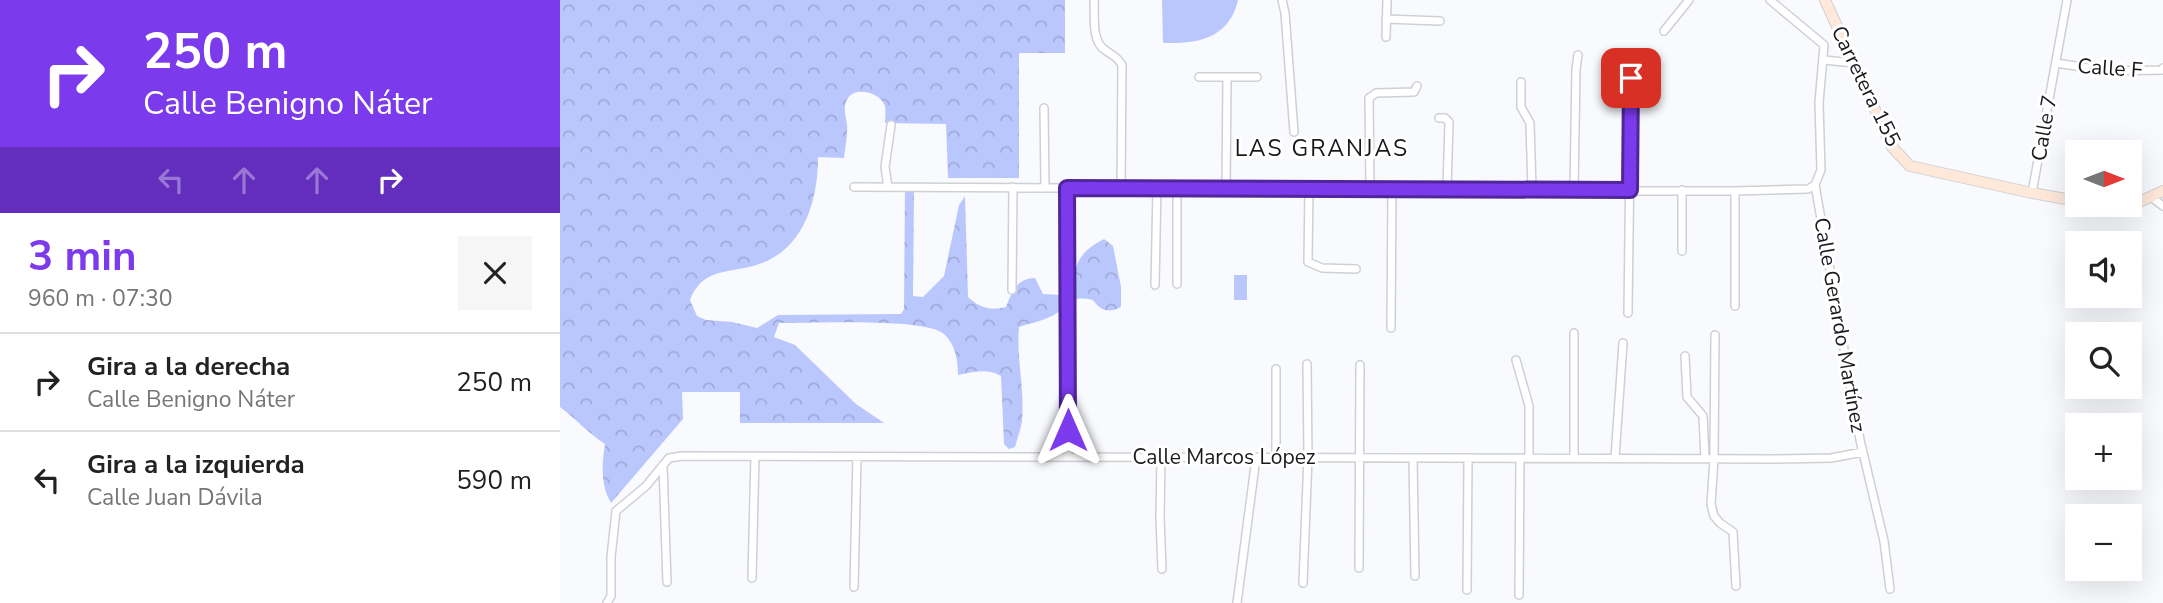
<!DOCTYPE html>
<html lang="es">
<head>
<meta charset="utf-8">
<style>
	:root { --surface:#fff; --page:#f6f6f6; --text:#222; --muted:#767676; --line:#e0e0e0; --accent:#7c3aed }
	body { margin:0; font-family:"Nunito Sans",sans-serif; background:var(--page); color:var(--text); height:100vh; display:flex; flex-direction:column; font-size:26px; white-space:nowrap }
	* { box-sizing:border-box; margin:0 }
	p { font-size:23px; color:var(--muted) }
	.icon { flex:none; width:38px; height:38px; fill:none; stroke:currentColor; stroke-width:2; stroke-linecap:round; stroke-linejoin:round }
	.map { position:relative; flex:1; overflow:hidden }
	.drawer { display:flex; flex-direction:column; background:var(--surface); width:560px }
	.drawer>* { flex:none }
	.banner { background:#7c3aed; color:#fff; overflow:hidden }
	.needle { width:46px; rotate:90deg }
	.controls { position:absolute; left:1505px; top:140px; display:grid; gap:14px }
	.controls a { display:grid; place-items:center; width:77px; height:77px; border-radius:0px; background:var(--surface); box-shadow:0 7px 28px #0002; font-size:35px }
	.pin { position:absolute; display:grid; place-items:center; width:60px; height:60px; color:#fff; margin:-30px; border-radius:14px; box-shadow:0 4px 10px #0006 }
	.me { position:absolute; width:77px; margin:-38px; rotate:0deg; stroke-linejoin:round; filter:drop-shadow(0 0 5px #0008) }
	.turn { display:flex; align-items:center; gap:24px; height:147px; padding:0 28px; font-size:32px }
	.turn .icon { width:91px; height:91px; stroke-width:2.5 }
	.turn b { display:block; font-size:49px; line-height:60px }
	.lanes { display:flex; align-items:center; height:66px; padding:0 28px; background:#0003; justify-content:center; gap:35px; direction:ltr }
	.lanes .off { opacity:.35 }
	.round { display:grid; place-items:center; flex:none; width:74px; height:74px; border-radius:0px; background:var(--page) }
	.headline { display:flex; align-items:center; justify-content:space-between; height:119px; padding:0 28px }
	h1 { font-size:42px; font-weight:700; line-height:52px; color:var(--accent) }
	ul { padding:0; list-style:none }
	li { display:flex; align-items:center; gap:21px; height:98px; padding:0 28px; border-top:2px solid var(--line) }
	li div { flex:1 }
	li b { display:block; font-size:26px }
	li em { font-style:normal }
	main { display:flex; flex:1; min-height:0 }
	.map>svg:first-child { display:block }
	.grass { fill:#bac7fd }
	.forest { fill:url(#forest-crowns) }
	.lines { fill:none; stroke-linecap:round; stroke-linejoin:round }
	.street-casing { stroke:#cfd0d4; stroke-width:10 }
	.secondary-casing { stroke:#cfd0d4; stroke-width:12 }
	.street { stroke:#fff; stroke-width:7 }
	.secondary { stroke:#fde8da; stroke-width:10 }
	.route-casing { stroke:#51269a; stroke-width:18 }
	.route { stroke:#7c3aed; stroke-width:12 }
	.labels { text-anchor:middle; dominant-baseline:central; stroke-width:6; stroke-linejoin:round; paint-order:stroke }
	.street-label { font-size:21px; fill:#19191b; stroke:#fff }
	.neighbourhood-label { font-size:23px; letter-spacing:2px; fill:#19191b; stroke:#fff }
</style>
</head>
<body>
<main>
<section class="drawer">
<div class="banner">
<div class="turn"><svg class="icon" aria-label="right" viewBox="0 0 24 24"><path d="M7 20v-9h11M14 6l5 5-5 5"/></svg><div><b>250 m</b>Calle Benigno Náter</div></div>
<div class="lanes"><svg class="icon off" aria-label="left" viewBox="0 0 24 24"><path d="M17 20v-9H6M10 6l-5 5 5 5"/></svg><svg class="icon off" aria-label="ahead" viewBox="0 0 24 24"><path d="M12 20V5M6 11l6-6 6 6"/></svg><svg class="icon off" aria-label="ahead" viewBox="0 0 24 24"><path d="M12 20V5M6 11l6-6 6 6"/></svg><svg class="icon" aria-label="right" viewBox="0 0 24 24"><path d="M7 20v-9h11M14 6l5 5-5 5"/></svg></div>
</div>
<div class="headline"><div><h1>3 min</h1><p>960 m · 07:30</p></div><a class="round"><svg class="icon" aria-label="close" viewBox="0 0 24 24"><path d="M6 6l12 12M18 6L6 18"/></svg></a></div>
<ul>
<li><svg class="icon" aria-label="right" viewBox="0 0 24 24"><path d="M7 20v-9h11M14 6l5 5-5 5"/></svg><div><b>Gira a la derecha</b><p>Calle Benigno Náter</p></div><em>250 m</em></li>
<li><svg class="icon" aria-label="left" viewBox="0 0 24 24"><path d="M17 20v-9H6M10 6l-5 5 5 5"/></svg><div><b>Gira a la izquierda</b><p>Calle Juan Dávila</p></div><em>590 m</em></li>
</ul>
</section>
<div class="map">
<svg width="1603" height="603" viewBox="0 0 1603 603">
	<defs>
		<pattern id="forest-crowns" width="20" height="18" patternUnits="userSpaceOnUse" patternTransform="scale(1.75)"><rect width="20" height="18" fill="#bac7fd"/><path d="M2 6a3 3 0 1 1 6 0M12 15a3 3 0 1 1 6 0" fill="none" stroke="#9faad8"/></pattern>
	</defs>
	<rect width="100%" height="100%" fill="#f8fafe"/>
	<path class="grass" d="M602,0h76c-9,39 -41,44 -75,43z
		M674,275h13v25h-13z"/>
	<path class="forest" d="M0,0h505v53h-46v125h-71l-2,-54 -61,-1c0,-5 1,-12 0,-17 -4,-13 -29,-20 -37,-8 -6,9 -2,17 -1,27 1,10 -2,22 -3,33l-26,-1c0,45 -15,96 -65,109 -27,7 -51,3 -63,34l7,16 9,4 26,2 25,6 21,-13 123,-1 3,-5 1,-120 9,1 -1,106 10,1 21,-21 15,-71 6,-9 3,101c12,11 22,14 38,10 6,-15 11,-29 29,-29l8,16 17,1 13,-11c2,-24 10,-34 31,-45l9,7 8,41v20c-13,7 -21,3 -28,-7 -22,-5 -20,3 -36,13 -10,7 -26,10 -38,14 -3,31 6,62 3,94 -1,8 -5,18 -7,26l-6,2 -5,-5 -3,-68c-14,-8 -28,-4 -43,-1 0,-15 -3,-34 -17,-43 -22,-14 -131,-9 -162,-9l-5,14 21,8 61,59 28,19h-144v-31h-58l1,27 -72,84c-11,-19 -9,-39 -6,-59 -17,-11 -29,-25 -45,-37z"/>
	<g class="lines">
		<g class="street-casing">
			<path id="street" d="M534,0c1,15 -3,41 11,50 8,6 12,6 17,15l-1,122
				M722,0l3,13 9,119
				M1210,0l54,45 -5,58 2,67 -6,15 45,255 24,101 6,48
				M826,19l54,2
				M1104,31l25,-31
				M826,37l1,-37
				M1264,60l30,3
				M1496,63l52,8 54,-1 1,-2
				M639,77h58
				M961,82v25l9,16 2,67
				M484,108l1,79
				M879,118h6l4,4 -2,67
				M294,187l881,4 73,-2 7,-4
				M328,187l-3,-20 6,-42
				M507,188l1,269
				M617,188v96
				M749,188l-1,74 14,6 34,1
				M666,189l1,-112
				M810,189l-1,-91 7,-5 38,-1 3,-6
				M1014,190l2,-121 2,-14
				M1122,190v61
				M1472,193l35,-193
				M1591,197l12,9
				M595,285l2,-97
				M452,290l1,-103
				M1175,306v-115
				M1068,313l3,-235
				M831,328l1,-139
				M1155,335l-1,124 -3,45 3,12 6,7 13,9 3,54
				M1125,356l2,41 16,19 2,43
				M956,360l13,46v52
				M716,369v89
				M601,457l-1,61 2,51
				M853,458l2,118
				M1014,458v-125
				M1055,458l8,-115
				M103,465l4,117
				M799,568l1,-203
				M192,578l3,-122
				M743,583l5,-125 -1,-94
				M294,587l3,-130
				M907,590l1,-132
				M959,595l1,-137
				M47,603l4,-7v-39l5,-46 30,-25 23,-28 13,-2 1095,3 54,-1 32,-6
				M677,603l19,-145"/>
		</g>
		<g class="secondary-casing">
			<path id="secondary" d="M1265,0l67,147 18,19 122,27 45,8
				M1570,204h5l28,-13
				M1540,205h4"/>
		</g>
		<use href="#street" class="street"/>
		<use href="#secondary" class="secondary"/>
	</g>
	<g class="lines">
		<g class="route-casing">
			<path id="route" d="M508,430l-1,-242 563,2 1,-112"/>
		</g>
		<use href="#route" class="route"/>
	</g>
	<g class="labels">
		<g class="street-label">
			<text transform="translate(1550 68) rotate(4)">Calle F</text>
			<text transform="translate(1306 86) rotate(64)">Carretera 155</text>
			<text transform="translate(1484 128) rotate(-80)">Calle 7</text>
			<text transform="translate(1280 325) rotate(80)">Calle Gerardo Martínez</text>
			<text x="664" y="457">Calle Marcos López</text>
		</g>
		<g class="neighbourhood-label">
			<text x="762" y="148">LAS GRANJAS</text>
		</g>
	</g>
</svg>
<div class="controls">
<a><svg class="needle" viewBox="-14 -14 28 28"><path d="M0-13l5 13h-10z" fill="#e53935"/><path d="M0 13l5-13h-10z" fill="#767676"/></svg></a>
<a><svg class="icon" aria-label="sound" viewBox="0 0 24 24"><path d="M4 9h4l5-4v14l-5-4H4zM17 9q2 3 0 6"/></svg></a>
<a><svg class="icon" aria-label="search" viewBox="0 0 24 24"><circle cx="10" cy="10" r="6"/><path d="M15 15l6 6"/></svg></a>
<a>+</a>
<a>−</a>
</div>
<div class="pin" style="left:1071px;top:78px;background:#d93025"><svg class="icon" aria-label="arrive" viewBox="0 0 24 24"><path d="M6 21V4h12l-3 4 3 4H6"/></svg></div>
<svg class="me" style="left:508px;top:430px" viewBox="-20 -20 40 40"><path d="M0-17L14 15 0 8-14 15z" fill="#7c3aed" stroke="#fff" stroke-width="4"/></svg>
</div>
</main>
</body>
</html>
